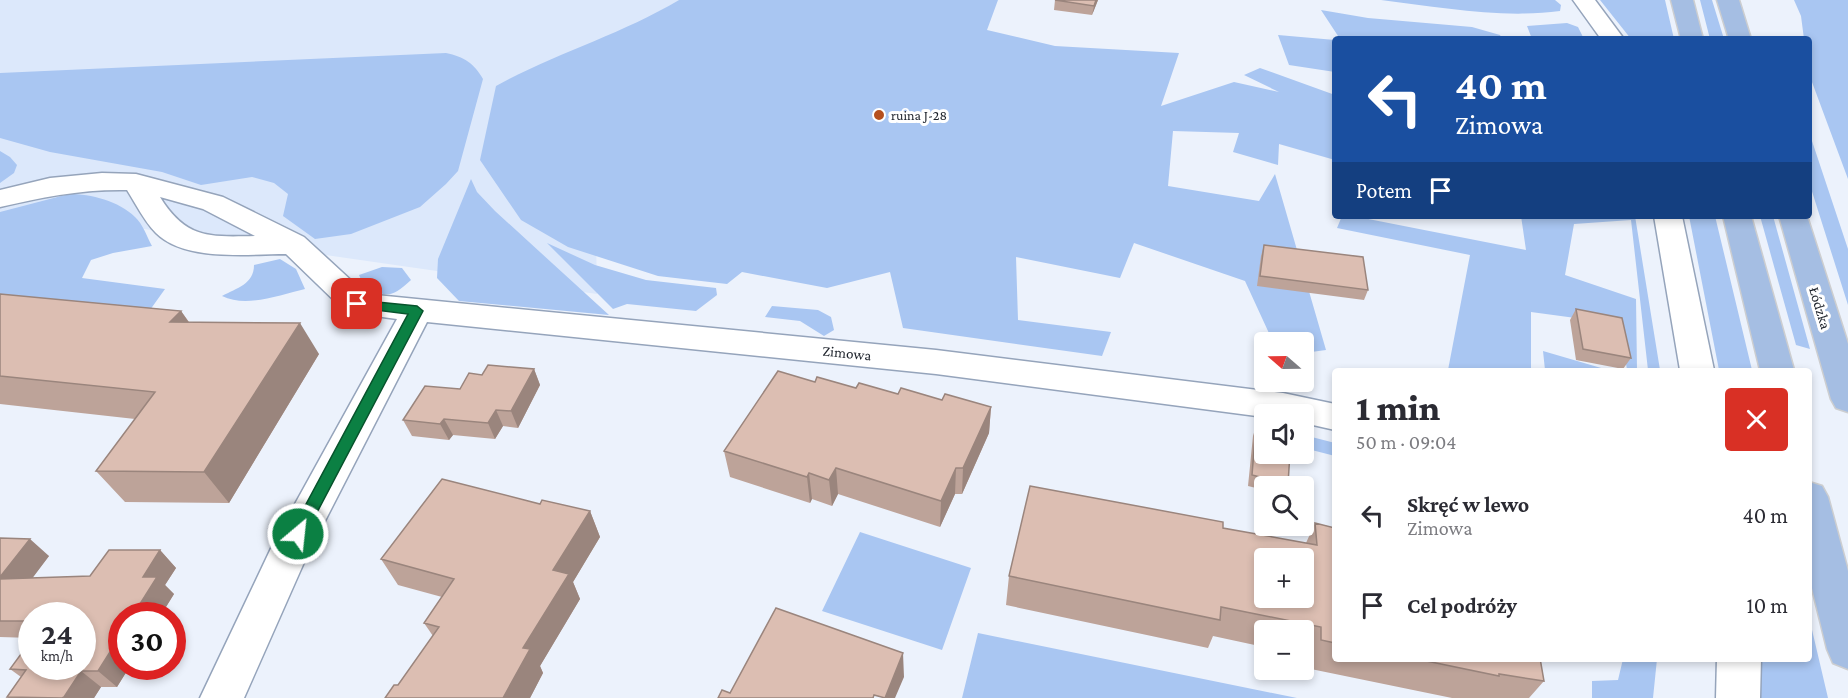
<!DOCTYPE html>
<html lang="pl">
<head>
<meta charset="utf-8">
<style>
	:root { --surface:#fff; --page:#f2f2f3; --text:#2b2b33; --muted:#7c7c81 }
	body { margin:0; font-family:"Crimson Pro",serif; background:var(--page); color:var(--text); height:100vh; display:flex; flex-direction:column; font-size:22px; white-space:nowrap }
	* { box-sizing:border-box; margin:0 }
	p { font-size:20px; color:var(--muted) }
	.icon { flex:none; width:33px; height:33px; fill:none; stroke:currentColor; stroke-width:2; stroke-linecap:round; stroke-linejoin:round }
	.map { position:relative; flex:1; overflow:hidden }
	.drawer { position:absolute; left:1332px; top:368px; width:480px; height:294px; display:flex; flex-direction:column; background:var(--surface); border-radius:6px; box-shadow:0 3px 9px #0003 }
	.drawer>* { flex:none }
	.guide { position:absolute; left:1332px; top:36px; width:480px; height:183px; border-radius:6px; box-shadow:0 3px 9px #0003; background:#1a4fa0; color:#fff; overflow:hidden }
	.needle { width:39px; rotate:290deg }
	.fabs { position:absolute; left:1254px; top:332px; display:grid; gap:12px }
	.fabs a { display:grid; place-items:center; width:60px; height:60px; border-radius:6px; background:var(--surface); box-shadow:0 3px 9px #0003; font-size:30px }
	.speed { position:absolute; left:18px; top:602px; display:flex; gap:12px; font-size:30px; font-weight:700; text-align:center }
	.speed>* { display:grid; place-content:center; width:78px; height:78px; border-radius:50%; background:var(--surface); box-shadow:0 3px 9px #0003; line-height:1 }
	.speed small { font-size:15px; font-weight:400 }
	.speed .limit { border:9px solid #d22; background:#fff; color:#111 }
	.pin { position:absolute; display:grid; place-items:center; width:51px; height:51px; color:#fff; margin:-26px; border-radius:12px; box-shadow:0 3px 9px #0006 }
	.me { position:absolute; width:66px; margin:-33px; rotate:28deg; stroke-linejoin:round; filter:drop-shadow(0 0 4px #0008) }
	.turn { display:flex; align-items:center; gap:21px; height:126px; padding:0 24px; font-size:27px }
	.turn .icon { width:78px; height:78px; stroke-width:2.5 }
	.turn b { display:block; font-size:42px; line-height:51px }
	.then { display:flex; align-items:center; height:57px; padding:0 24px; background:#0003; gap:12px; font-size:22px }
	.round { display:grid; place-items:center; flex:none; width:63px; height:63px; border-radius:6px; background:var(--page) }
	.summary { display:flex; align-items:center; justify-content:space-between; height:102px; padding:0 24px }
	h1 { font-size:36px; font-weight:800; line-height:45px }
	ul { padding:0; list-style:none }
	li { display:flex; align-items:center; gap:18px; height:90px; padding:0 24px }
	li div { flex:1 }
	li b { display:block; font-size:22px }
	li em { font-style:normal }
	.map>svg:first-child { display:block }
	.built { fill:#dce8fb }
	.green { fill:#a9c6f2 }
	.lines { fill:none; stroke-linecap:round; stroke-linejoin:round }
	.minor-casing { stroke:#95a4bb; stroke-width:3 }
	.major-casing { stroke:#cdced0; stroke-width:3 }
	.minor { fill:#fff; fill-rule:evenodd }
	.major { fill:#a5bee3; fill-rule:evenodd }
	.wall { fill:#bda399 }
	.shaded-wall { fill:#9a857d }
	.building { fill:#dcbeb2; stroke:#9a857d; stroke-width:1.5; fill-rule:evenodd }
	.route { fill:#0b8043; stroke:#07532c; stroke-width:1.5 }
	.poi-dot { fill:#b5501f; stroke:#fff; stroke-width:2 }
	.labels { text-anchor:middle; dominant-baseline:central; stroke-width:6; stroke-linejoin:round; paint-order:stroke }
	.far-poi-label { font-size:14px; fill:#1b2029; stroke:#fff; text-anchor:start }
	.street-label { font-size:15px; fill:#1b2029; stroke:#fff }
</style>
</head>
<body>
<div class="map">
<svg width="1848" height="698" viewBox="0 0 1848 698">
	<rect width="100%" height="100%" fill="#ecf2fc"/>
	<path class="built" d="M0,0h679l-37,22 -48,97 3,175 -564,-81 -33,2z"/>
	<path class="green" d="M679,0h319l-11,30 68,16 124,7 -18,53 73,-24 45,10 -35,-17 16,-7 75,27v65l-56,-16 -1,21 -45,-13 6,-19 -66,-2 -5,55 91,15 16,-27 51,176 -22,3v-11h-31l-28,-61 -111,-38 -14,35 -104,-21 2,63 93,12 -9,24 -199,-28 -13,-56 -63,16 -85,-16 -15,12 -69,-8 -90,-29 -47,-27 -41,-60 16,-74c60,-33 124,-51 183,-86z
		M1381,0h174l6,5 -1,6c-59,8 -120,-4 -179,-11z
		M1600,0h65l9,39h-43z
		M1700,0h12l12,39h-14z
		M1794,0h54v179l-39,-105v-35h-5l-3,-23z
		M1321,10l47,8 104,9 28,8 2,4h-162z
		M1567,23l11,4 6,12h-52l-5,-13z
		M1278,35l57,5v32l-46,-7z
		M446,53c18,4 28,10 37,26l-25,92 -12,13 -26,23 -69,27 -36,5 -32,-23 5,-22 -14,-11 -22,-6 -51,8 -39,-13 -112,-20 -50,-14v-65z
		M1809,132l39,117v56l-39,-123z
		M0,151l10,6 7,8 -3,8 -14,10z
		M471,179l6,13 18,19 114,104 -150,-14 -22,-23 1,-19z
		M69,194c22,0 50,7 66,23 8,7 12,20 17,29l-39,7 -22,7 -9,18 83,11 -15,21 -150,-15v-83z
		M1342,216h11l173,34 -5,-34h114l25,154h-12l-17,-150 -57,4 -9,51 71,24 1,71h-10l-7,-46 -89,-12v58h-83l22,-115 -133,-27z
		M1689,216h26l37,154h-33z
		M1760,216h13l37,133 -14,-4z
		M547,243l48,22 51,15 70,8 1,7 -21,16 -69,-7 -14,5z
		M280,259l16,10 9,20c-25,6 -59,19 -83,7 15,-8 32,-12 32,-31z
		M382,267l20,1 9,12c-20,18 -24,18 -47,6l-5,-11z
		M772,306l46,4 13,7 3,13 -10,6 -24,-15 -35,-4z
		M1543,351l65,19h-63z
		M1304,435l31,8v13l-31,-8z
		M860,532l111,36 -29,82 -120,-39z
		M1809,617l19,81h-67v-39l48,-1z
		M978,633l319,65h-335z
		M1623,659h34l-4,39h-61v-17l26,-1z"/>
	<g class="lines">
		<g class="minor-casing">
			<path id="minor" d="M1573,0h22l29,39h-23z
				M102,173l34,1 87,23 81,40 62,57 570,56 347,43 52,11v26l-31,-7v-9h-40v3l-328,-43 -509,-52 -121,236 -62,140h-44l74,-156 123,-223 -51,-7 -60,-58c-37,0 -101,8 -130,-21 -12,-12 -20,-29 -29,-43 -44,-1 -84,7 -127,17v-17l50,-12zM160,197l43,12 52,27c-46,1 -69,3 -95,-39z
				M1654,216h28l32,154h-34z
				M1717,658h44l-1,40h-44z"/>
		</g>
		<g class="major-casing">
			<path id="major" d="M1671,0h22l10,39h-22z
				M1717,0h22l12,39h-22z
				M1723,216h28l43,154h-34z
				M1779,216h28l41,128v68l-12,-4 -5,-9z
				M1809,482l13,4 6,11 20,74v98l-15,-6 -6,-14 -18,-73z"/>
		</g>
		<use href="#minor" class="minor"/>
		<use href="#major" class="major"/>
	</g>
	<path class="wall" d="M1055,0h43l-6,15 -38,-5z
		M1264,245l104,45 -4,10 -107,-14 4,-30z
		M0,294l181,17 8,11 130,32 -90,149 -104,-1 -29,-31 39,-52 -135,-15z
		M1576,309l55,49 -8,11 -47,-9 -6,-40z
		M534,369l6,16 -22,43 -15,-2 -8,13 -42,-4 -4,5 -37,-4 -9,-16 57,-31 22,-14z
		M815,382l41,6 135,19 -2,26 -27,61h-7l-15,33 -102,-33 -6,12 -20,-7 -2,4 -80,-26 -6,-26z
		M1256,426l32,58 -1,2h-23v4l-16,-4 5,-50z
		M540,504l50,7 10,26 -27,45 7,17 -40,67 3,7 -13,25h-145l13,-13 35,-49 -9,-13 18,-26 -44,-12 -17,-26z
		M1315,523l20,5v130h205l4,23 -15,17h-77l-146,-30v-13h-2v-25h-40v17l-51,-11 -5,12 -202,-43 3,-29 297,-33z
		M0,538l49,18 -17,22 58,-2 70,-26 16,18 -11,17 9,9 -13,21h-39v51h8l-13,21h-16l-7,11h-85l-2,-1 14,-20 -11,-8 72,-54h-50v23l-32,-1z"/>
	<path class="shaded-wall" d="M1096,0h2l-6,15 2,-9z
		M181,311l22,32 -33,-21z
		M300,323l19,31 -90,149 -25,-31z
		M534,369l6,16 -22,43 -7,-17z
		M991,407l-2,26 -27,61 1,-26z
		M496,410l7,16 -8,13 -7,-16z
		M444,419l9,16 -4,5 -9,-16z
		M836,468l2,26 -6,12 -3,-26z
		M956,468l-1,26 -15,33 1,-26z
		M809,473l3,26 -2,4 -3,-26z
		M590,511l10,26 -27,45 7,17 -40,67 3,7 -13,25h-27l50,-128z
		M30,539l19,17 -30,40 -19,-16v-3z
		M160,550l16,18 -11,17 9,9 -13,21h-28l10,-38z
		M122,633v33h8l-13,21 -19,-16z
		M903,653l1,24 -9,21h-10z
		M81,671l20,16 -7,11h-32z"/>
	<path class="building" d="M1055,0h41l-2,6z
		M1264,245l99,12 5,33 -108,-14z
		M0,294l181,17 -11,11 130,1 -96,149 -108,-1 59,-79 -155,-16z
		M1576,309l46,9 9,40 -48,-9z
		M488,365l46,4 -23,42 -15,-1 -8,13 -44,-4 -4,5 -37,-4 22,-34 35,3 9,-16 13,2z
		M778,371l37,11 2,-5 39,11 3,-5 39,11 3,-6 41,12 3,-6 46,13 -28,61h-7l-15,33 -105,-33 -7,12 -20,-7 -2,4 -83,-26z
		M1256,426l8,2v25h26l-2,31 -36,-9z
		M442,479l98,25 2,-4 48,11 -37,59 16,4 -46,74 7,1 -27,49h-118l9,-13h4l41,-58 -15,-4 30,-44 -73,-20z
		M1030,486l193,36v6l94,17 -2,-22 20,5v115l-14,-3v-13l-100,-20 -1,13 -211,-44zM1264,558h40v39h-40z
		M0,538l30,1 -30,38z
		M109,550h51l-17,27h14l-24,38h-11v18l-24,38h-17l-17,26 -2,1 -55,-1 19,-27 -16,-1 22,-30v27h50v-51h-50v6h-32v-42l90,-3z
		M776,608l127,45 -18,45 -11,-3 -1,3h-155l4,-8 8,3z
		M1412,658h128l4,23 -45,-7v2z"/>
	<path class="route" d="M357,300l60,6 6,5 -120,228 -5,2 -6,-2 -2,-5 118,-220 -56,-7 -2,-3z"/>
	<circle class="poi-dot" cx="879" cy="115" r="6"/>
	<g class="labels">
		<g class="far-poi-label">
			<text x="891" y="115">ruina J-28</text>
		</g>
		<g class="street-label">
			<text transform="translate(1820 308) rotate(73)">Łódzka</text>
			<text transform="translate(847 353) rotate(6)">Zimowa</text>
		</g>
	</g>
</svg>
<div class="fabs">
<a><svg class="needle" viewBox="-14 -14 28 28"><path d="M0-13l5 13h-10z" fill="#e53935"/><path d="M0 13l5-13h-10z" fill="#7c7c81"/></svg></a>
<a><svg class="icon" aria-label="sound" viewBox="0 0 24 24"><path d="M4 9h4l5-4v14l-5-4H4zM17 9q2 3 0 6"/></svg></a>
<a><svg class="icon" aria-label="search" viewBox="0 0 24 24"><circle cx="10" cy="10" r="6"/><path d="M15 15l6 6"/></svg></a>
<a>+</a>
<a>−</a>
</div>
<div class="speed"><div>24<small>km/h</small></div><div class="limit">30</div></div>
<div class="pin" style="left:357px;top:304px;background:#d93025"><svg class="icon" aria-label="arrive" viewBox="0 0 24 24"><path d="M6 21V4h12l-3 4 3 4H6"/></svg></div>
<svg class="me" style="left:298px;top:534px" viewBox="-20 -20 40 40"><circle r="17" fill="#0b8043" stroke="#fff" stroke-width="3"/><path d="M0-11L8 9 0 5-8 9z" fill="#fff"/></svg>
<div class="guide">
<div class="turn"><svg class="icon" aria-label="left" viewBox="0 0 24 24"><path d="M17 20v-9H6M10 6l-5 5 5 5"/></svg><div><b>40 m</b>Zimowa</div></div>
<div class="then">Potem<svg class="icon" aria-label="arrive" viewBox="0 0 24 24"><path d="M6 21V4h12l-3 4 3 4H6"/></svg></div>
</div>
<section class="drawer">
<div class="summary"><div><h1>1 min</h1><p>50 m · 09:04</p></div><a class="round" style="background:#d93025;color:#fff"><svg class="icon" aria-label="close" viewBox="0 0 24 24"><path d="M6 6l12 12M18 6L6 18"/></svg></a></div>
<ul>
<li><svg class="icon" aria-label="left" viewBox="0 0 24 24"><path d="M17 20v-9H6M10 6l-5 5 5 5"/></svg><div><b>Skręć w lewo</b><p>Zimowa</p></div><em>40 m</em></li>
<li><svg class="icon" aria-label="arrive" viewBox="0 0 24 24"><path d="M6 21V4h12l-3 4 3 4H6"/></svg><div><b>Cel podróży</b></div><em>10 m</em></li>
</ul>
</section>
</div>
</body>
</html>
